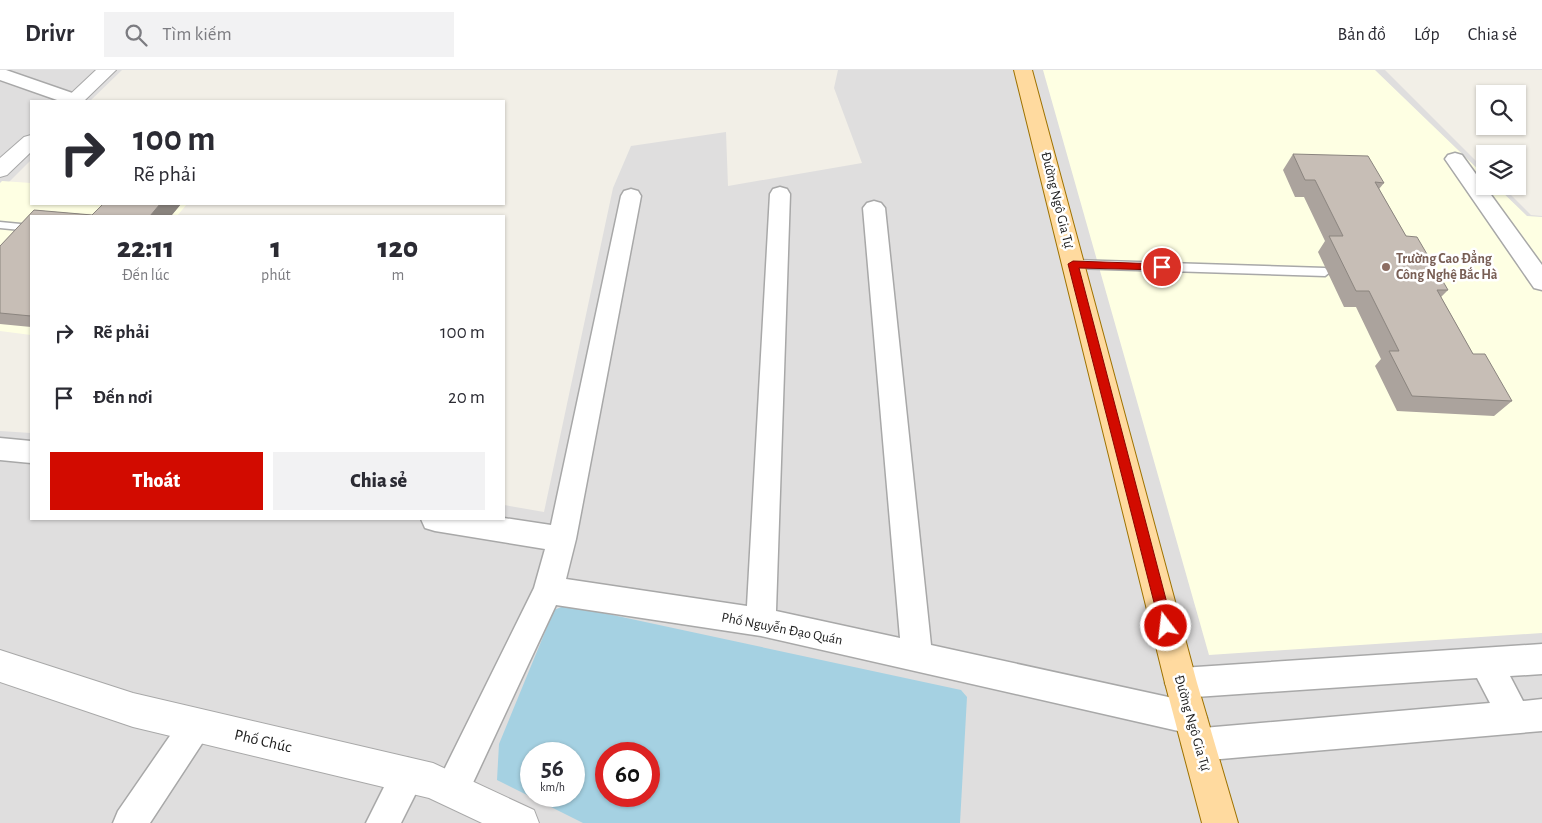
<!DOCTYPE html>
<html lang="vi">
<head>
<meta charset="utf-8">
<style>
	:root { --surface:#fff; --page:#f2f2f3; --text:#2b2b33; --muted:#7c7c81; --line:#e1e1e2; --accent:#d20b00 }
	body { margin:0; font-family:"Alegreya Sans",sans-serif; background:var(--page); color:var(--text); height:100vh; display:flex; flex-direction:column; font-size:19px; white-space:nowrap }
	* { box-sizing:border-box; margin:0 }
	p { font-size:16px; color:var(--muted) }
	.icon { flex:none; width:28px; height:28px; fill:none; stroke:currentColor; stroke-width:2; stroke-linecap:round; stroke-linejoin:round }
	.map { position:relative; flex:1; overflow:hidden }
	.drawer { position:absolute; left:30px; top:145px; width:475px; height:305px; display:flex; flex-direction:column; background:var(--surface); border-radius:0px; box-shadow:0 1px 4px #0004 }
	.drawer>* { flex:none }
	.banner { position:absolute; left:30px; top:30px; width:475px; height:105px; border-radius:0px; box-shadow:0 1px 4px #0004; background:#fff; color:var(--text); overflow:hidden }
	.tools { position:absolute; left:1476px; top:15px; display:grid; gap:10px }
	.tools a { display:grid; place-items:center; width:50px; height:50px; border-radius:0px; background:var(--surface); box-shadow:0 1px 4px #0004; font-size:25px }
	.speed { position:absolute; left:520px; top:672px; display:flex; gap:10px; font-size:25px; font-weight:700; text-align:center }
	.speed>* { display:grid; place-content:center; width:65px; height:65px; border-radius:50%; background:var(--surface); box-shadow:0 1px 4px #0004; line-height:1 }
	.speed small { font-size:12px; font-weight:400 }
	.speed .limit { border:8px solid #d22; background:#fff; color:#111 }
	.pin { position:absolute; display:grid; place-items:center; width:42px; height:42px; color:#fff; margin:-21px; border:2px solid #fff; border-radius:50%; box-shadow:0 1px 5px #0007 }
	.me { position:absolute; width:55px; margin:-28px; rotate:345deg; stroke-linejoin:round; filter:drop-shadow(0 0 4px #0008) }
	.turn { display:flex; align-items:center; gap:18px; height:105px; padding:0 20px; font-size:22px }
	.turn .icon { width:65px; height:65px; stroke-width:2.5 }
	.turn b { display:block; font-size:35px; line-height:42px }
	.eta { display:flex; justify-content:space-evenly; align-items:center; height:85px; text-align:center }
	.eta b { font-size:30px; font-weight:800; line-height:35px }
	.primary-button { display:flex; gap:10px; margin-top:auto; padding:10px 20px }
	.primary-button a { flex:1; height:58px; border-radius:0px; background:var(--accent); color:#fff; font-size:20px; font-weight:800; line-height:58px; text-align:center }
	.primary-button a+a { background:var(--page); color:var(--text) }
	ul { padding:0; list-style:none }
	li { display:flex; align-items:center; gap:15px; height:65px; padding:0 20px }
	li div { flex:1 }
	li b { display:block; font-size:19px }
	li em { font-style:normal }
	header { display:flex; align-items:center; gap:30px; box-sizing:border-box; height:70px; padding:0 25px; background:var(--surface); border-bottom:1px solid var(--line) }
	header strong { font-size:24px }
	nav { display:flex; gap:28px; margin-inline-start:auto; font-size:18px }
	.search { width:350px; height:45px; background:var(--page); display:flex; align-items:center; gap:12px; box-sizing:border-box; padding:0 18px; border-radius:0px; color:var(--muted); font-size:19px }
	.map>svg:first-child { display:block }
	.residential { fill:#dfdede; fill-rule:evenodd }
	.education { fill:#feffe3 }
	.water { fill:#a5d1e2; fill-rule:evenodd }
	.lines { fill:none; stroke-linecap:round; stroke-linejoin:round }
	.service-casing { stroke:#a8a8a8; stroke-width:3 }
	.minor-casing { stroke:#a8a8a8; stroke-width:3 }
	.tertiary-casing { stroke:#a8a8a8; stroke-width:2 }
	.primary-casing { stroke:#9e7200; stroke-width:2 }
	.service { fill:#fff; fill-rule:evenodd }
	.minor { fill:#fff; fill-rule:evenodd }
	.tertiary { fill:#fff; fill-rule:evenodd }
	.primary { fill:#ffda9f; fill-rule:evenodd }
	.wall { fill:#aba39d }
	.shaded-wall { fill:#8b857f }
	.building { fill:#c7beb6; stroke:#8b857f }
	.route { fill:#d20b00; stroke:#880700 }
	.education-dot { fill:#8d6e63; stroke:#fff; stroke-width:2 }
	.labels { text-anchor:middle; dominant-baseline:central; stroke-width:5; stroke-linejoin:round; paint-order:stroke }
	.street-label { font-size:14px; fill:#212121; stroke:#fff }
	.education-label { font-size:14px; font-weight:bold; fill:#785e54; stroke:#fff; text-anchor:start }
	.near-street-label { font-size:16px; fill:#212121; stroke:#fff }
</style>
</head>
<body>
<header>
<strong>Drivr</strong>
<div class="search"><svg class="icon" aria-label="search" viewBox="0 0 24 24"><circle cx="10" cy="10" r="6"/><path d="M15 15l6 6"/></svg>Tìm kiếm</div>
<nav><a>Bản đồ</a><a>Lớp</a><a>Chia sẻ</a></nav>
</header>
<div class="map">
<svg width="1542" height="753" viewBox="0 0 1542 753">
	<rect width="100%" height="100%" fill="#f2efe7"/>
	<path class="residential" d="M0,0h122l-32,31h-59v59l-22,22 22,22v12l-31,113z
		M838,0h547l100,100v16h17l29,29 11,1v607h-1542v-392l31,2v86h473v-14l40,7 69,-324 18,-42 95,-14 2,54 134,-23 -28,-75zM531,684h43v42h-43zM606,684h43v42h-43z"/>
	<path class="education" d="M1043,0h332l110,106v10h11l31,30 15,1v416l-333,22z
		M2,111l29,2v21h156l-10,12h-146v119l-31,-4v-148z"/>
	<path class="water" d="M566,535l395,85 6,7 -7,126h-377l-86,-43 2,-36 55,-134zM531,684h43v42h-43zM606,684h43v42h-43z"/>
	<g class="lines">
		<g class="service-casing">
			<path id="service" d="M0,152l31,3v6l-31,-3z
				M1073,190l252,8 5,4 -5,4 -252,-8 -5,-4z"/>
		</g>
		<g class="minor-casing">
			<path id="minor" d="M0,0h6l75,26 2,4 -23,1 -60,-21z
				M1455,83l7,2 80,110v25l-8,-2 -89,-129 3,-4z
				M780,117l7,2 3,5 -14,417 124,27 -37,-430 4,-5 7,-2 7,2 4,5 46,437 260,57 11,5 5,11 -4,10 287,-25 -13,-25 -296,20 -11,-4 -5,-11 5,-11 11,-4 361,-24v30l-32,2 13,25 19,-2v32l-344,30 -12,-4 -4,-12 5,-12 -426,-97 -205,-31 -92,197 -12,5 -12,-5 -5,-12 5,-12 94,-190 11,-39 -110,-18 -10,-3 -4,-9 83,-1 47,7 70,-329 3,-5 7,-2 7,2 3,5 -65,343 -10,40 181,27 23,-412 3,-5z
				M0,368l31,3v22l-31,-3z
				M196,639l11,5 5,11 -5,11 -57,87h-37l5,-12 67,-97z
				M408,688l12,5 5,12 -24,48h-35l30,-60z"/>
		</g>
		<g class="tertiary-casing">
			<path id="tertiary" d="M96,0h20l-32,31h-21z
				M31,65v17l-24,23 -7,2v-19l24,-21z
				M0,580l133,43 300,70 101,47 5,13h-57l-53,-25 -296,-71 -133,-45z"/>
		</g>
		<g class="primary-casing">
			<path id="primary" d="M1014,0h18l165,613 41,140h-36l-37,-140z"/>
		</g>
		<use href="#service" class="service"/>
		<use href="#minor" class="minor"/>
		<use href="#tertiary" class="tertiary"/>
		<use href="#primary" class="primary"/>
	</g>
	<path class="wall" d="M1293,84l91,29 -5,6 27,47 42,54 -7,7 32,57 39,47 -18,15 -97,-5 -22,-45 6,-7 -25,-52h-12l-26,-55 7,-11 -21,-44h-9l-12,-27z
		M103,134h78l-10,12h-140v111l-31,-3v-78l34,-36 58,5z"/>
	<path class="shaded-wall" d="M160,134h21l-10,12h-21z"/>
	<path class="building" d="M1293,84l75,2 16,27 -9,-1 31,54 11,1 31,53h-11l36,64h12l27,47 -100,-5 -23,-45h10l-30,-60h-13l-27,-55h14l-28,-56h-10z
		M103,134h57l-10,12h-119v100l-31,-3v-67l34,-36 58,5z"/>
	<path class="route" d="M1073,191l89,3 5,3 -5,3 -83,-2 94,358 -2,5 -5,2 -4,-2 -2,-5 -92,-362z"/>
	<circle class="education-dot" cx="1386" cy="197" r="5"/>
	<g class="labels">
		<g class="street-label">
			<text transform="translate(1057 130) rotate(76)">Đường Ngô Gia Tự</text>
			<text transform="translate(782 559) rotate(11)">Phố Nguyễn Đạo Quán</text>
			<text transform="translate(1192 653) rotate(74)">Đường Ngô Gia Tự</text>
		</g>
		<g class="education-label">
			<text x="1396" y="189">Trường Cao Đẳng<tspan x="1396" dy="16">Công Nghệ Bắc Hà</tspan></text>
		</g>
		<g class="near-street-label">
			<text transform="translate(263 671) rotate(13)">Phố Chúc</text>
		</g>
	</g>
</svg>
<div class="tools">
<a><svg class="icon" aria-label="search" viewBox="0 0 24 24"><circle cx="10" cy="10" r="6"/><path d="M15 15l6 6"/></svg></a>
<a><svg class="icon" aria-label="layers" viewBox="0 0 24 24"><path d="M12 4l9 5-9 5-9-5zM3 14l9 5 9-5"/></svg></a>
</div>
<div class="speed"><div>56<small>km/h</small></div><div class="limit">60</div></div>
<div class="pin" style="left:1162px;top:197px;background:#d93025"><svg class="icon" aria-label="arrive" viewBox="0 0 24 24"><path d="M6 21V4h12l-3 4 3 4H6"/></svg></div>
<svg class="me" style="left:1166px;top:556px" viewBox="-20 -20 40 40"><circle r="17" fill="#d20b00" stroke="#fff" stroke-width="3"/><path d="M0-11L8 9 0 5-8 9z" fill="#fff"/></svg>
<div class="banner">
<div class="turn"><svg class="icon" aria-label="right" viewBox="0 0 24 24"><path d="M7 20v-9h11M14 6l5 5-5 5"/></svg><div><b>100 m</b>Rẽ phải</div></div>
</div>
<section class="drawer">
<div class="eta">
<div><b>22:11</b><p>Đến lúc</p></div>
<div><b>1</b><p>phút</p></div>
<div><b>120</b><p>m</p></div>
</div>
<ul>
<li><svg class="icon" aria-label="right" viewBox="0 0 24 24"><path d="M7 20v-9h11M14 6l5 5-5 5"/></svg><div><b>Rẽ phải</b></div><em>100 m</em></li>
<li><svg class="icon" aria-label="arrive" viewBox="0 0 24 24"><path d="M6 21V4h12l-3 4 3 4H6"/></svg><div><b>Đến nơi</b></div><em>20 m</em></li>
</ul>
<div class="primary-button"><a>Thoát</a><a>Chia sẻ</a></div>
</section>
</div>
</body>
</html>
